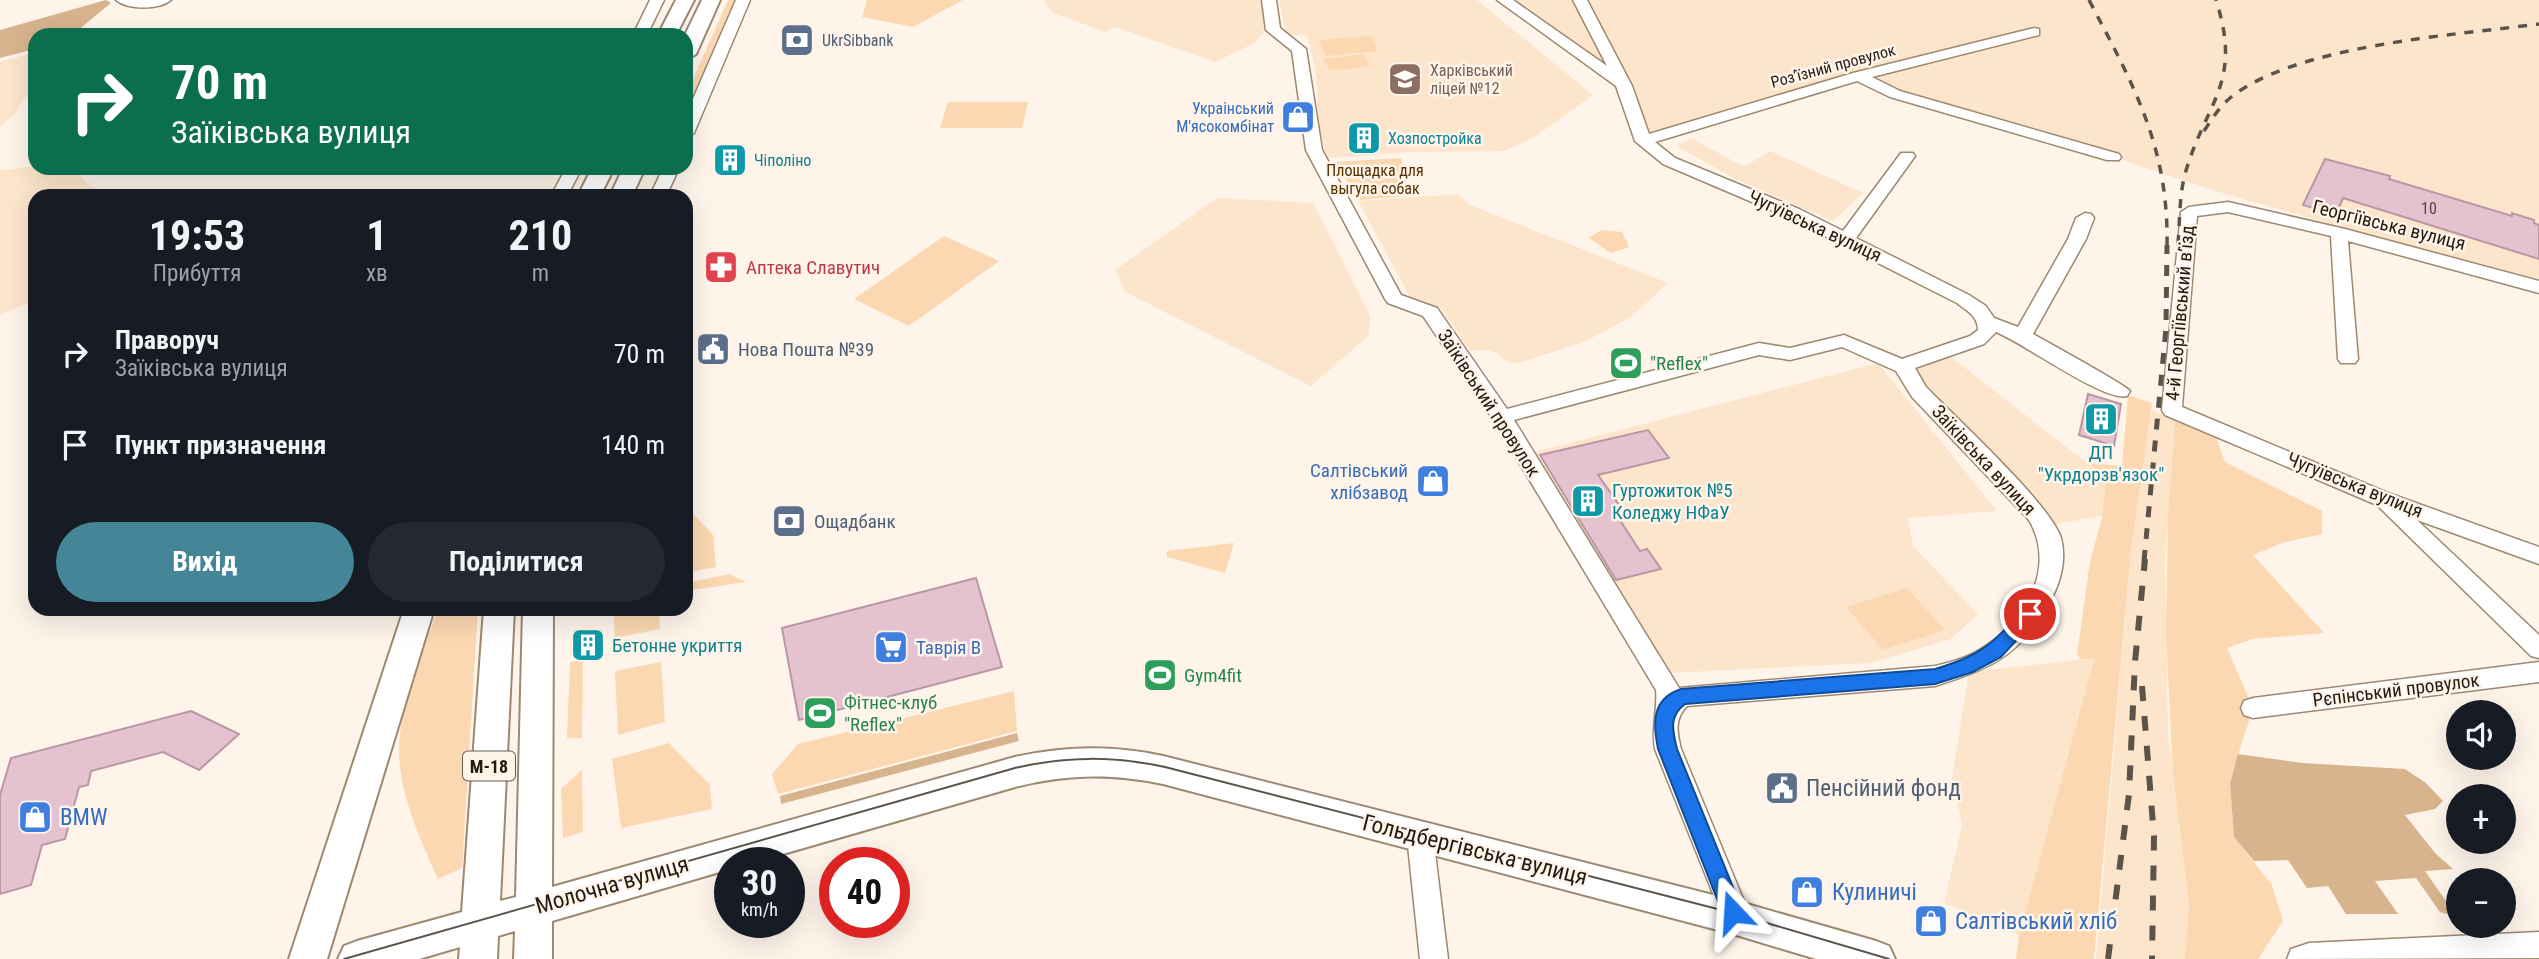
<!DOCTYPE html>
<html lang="uk">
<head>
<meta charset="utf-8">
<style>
	:root { --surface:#171b24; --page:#242831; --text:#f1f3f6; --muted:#9ea1a6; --accent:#448598 }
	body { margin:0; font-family:"Roboto Condensed",sans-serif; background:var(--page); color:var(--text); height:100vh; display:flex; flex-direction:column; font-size:26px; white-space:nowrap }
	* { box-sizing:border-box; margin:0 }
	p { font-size:23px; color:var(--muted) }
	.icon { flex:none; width:38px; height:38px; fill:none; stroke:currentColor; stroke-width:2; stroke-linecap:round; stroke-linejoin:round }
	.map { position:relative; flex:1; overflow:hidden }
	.details { position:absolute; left:28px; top:189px; width:665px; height:427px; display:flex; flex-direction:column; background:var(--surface); border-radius:21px; box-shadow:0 7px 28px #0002 }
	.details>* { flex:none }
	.top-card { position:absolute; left:28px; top:28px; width:665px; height:147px; border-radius:21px; box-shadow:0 7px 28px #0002; background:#0b6e4f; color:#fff; overflow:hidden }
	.buttons { position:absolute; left:2446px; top:700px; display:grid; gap:14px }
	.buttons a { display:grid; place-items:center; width:70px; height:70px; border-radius:50%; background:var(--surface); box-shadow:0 7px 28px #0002; font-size:35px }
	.speed { position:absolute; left:714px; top:847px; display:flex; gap:14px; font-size:35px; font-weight:700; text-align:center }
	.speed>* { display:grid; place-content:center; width:91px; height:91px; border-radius:50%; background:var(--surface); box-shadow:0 7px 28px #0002; line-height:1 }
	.speed small { font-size:18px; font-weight:400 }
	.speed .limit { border:10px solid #d22; background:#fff; color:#111 }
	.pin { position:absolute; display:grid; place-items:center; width:60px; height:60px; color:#fff; margin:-30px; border:4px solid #fff; border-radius:50%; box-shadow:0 2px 7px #0007 }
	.me { position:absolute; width:77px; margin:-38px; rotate:340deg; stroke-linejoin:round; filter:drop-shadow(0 0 5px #0008) }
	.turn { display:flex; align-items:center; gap:24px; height:147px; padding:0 28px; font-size:32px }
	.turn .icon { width:91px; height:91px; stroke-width:2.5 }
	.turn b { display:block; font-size:49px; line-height:60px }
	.eta { display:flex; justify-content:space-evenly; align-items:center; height:119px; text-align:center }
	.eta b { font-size:42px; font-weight:700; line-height:49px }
	.cta { display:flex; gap:14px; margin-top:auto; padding:14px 28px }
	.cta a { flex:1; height:80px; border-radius:42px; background:var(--accent); color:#fff; font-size:28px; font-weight:700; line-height:80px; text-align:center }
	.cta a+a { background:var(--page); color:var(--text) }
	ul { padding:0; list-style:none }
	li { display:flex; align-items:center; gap:21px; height:91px; padding:0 28px }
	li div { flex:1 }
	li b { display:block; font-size:26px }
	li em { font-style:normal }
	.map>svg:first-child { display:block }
	.built { fill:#fde5cc }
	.green { fill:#fbd8b1 }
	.forest { fill:#d7b48d }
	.building { fill:#e5c2cf; stroke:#b997a4; stroke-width:2 }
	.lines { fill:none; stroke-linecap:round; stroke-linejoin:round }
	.minor-casing { stroke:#9d8870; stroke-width:3 }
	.major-casing { stroke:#9d8870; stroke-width:4 }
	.minor { fill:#fff; fill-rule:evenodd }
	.major { fill:#fff; fill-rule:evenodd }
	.tram { stroke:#5c534a; stroke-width:2 }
	.rail-far2 { stroke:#5c534a; stroke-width:3.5; stroke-dasharray:9 9; stroke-linecap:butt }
	.rail-far1 { stroke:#5c534a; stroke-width:5; stroke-dasharray:11 11; stroke-linecap:butt }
	.rail { stroke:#5c534a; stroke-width:6; stroke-dasharray:15 15; stroke-linecap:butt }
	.route { fill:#1a73e8; stroke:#114b97; stroke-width:2 }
	.labels { text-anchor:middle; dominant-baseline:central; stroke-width:5; stroke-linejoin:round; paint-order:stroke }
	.far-service-label { font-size:16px; fill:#4e5e75; stroke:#fef4ea; text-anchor:start }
	.far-street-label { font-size:16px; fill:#231b12; stroke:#fef4ea }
	.far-education-label { font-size:16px; fill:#785e54; stroke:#fef4ea; text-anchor:start }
	.far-shop-label { font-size:16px; fill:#366cbe; stroke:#fef4ea; text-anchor:end }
	.far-culture-label { font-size:16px; fill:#0d838f; stroke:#fef4ea; text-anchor:start }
	.far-park-label { font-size:16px; fill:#543200; stroke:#fef4ea }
	.number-label { font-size:16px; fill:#544541 }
	.shield { fill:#fef4ea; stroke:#655c53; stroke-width:2 }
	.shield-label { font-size:18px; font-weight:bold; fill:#231b12 }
	.street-label { font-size:19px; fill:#231b12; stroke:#fef4ea }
	.health-label { font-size:19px; fill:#be3a42; stroke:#fef4ea; text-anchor:start }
	.service-label { font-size:19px; fill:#4e5e75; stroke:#fef4ea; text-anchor:start }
	.leisure-label { font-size:19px; fill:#27864d; stroke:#fef4ea; text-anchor:start }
	.culture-label { font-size:19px; fill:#0d838f; stroke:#fef4ea; text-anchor:start }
	.shop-label { font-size:19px; fill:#366cbe; stroke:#fef4ea; text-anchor:end }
	.near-service-label { font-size:23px; fill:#4e5e75; stroke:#fef4ea; text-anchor:start }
	.near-shop-label { font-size:23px; fill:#366cbe; stroke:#fef4ea; text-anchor:start }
	.near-street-label { font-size:23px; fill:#231b12; stroke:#fef4ea }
</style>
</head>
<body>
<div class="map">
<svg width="2539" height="959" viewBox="0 0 2539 959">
	<rect width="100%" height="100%" fill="#fef4ea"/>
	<path class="built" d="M1044,0h218l4,30 -11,13 -40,19 -100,-35 -9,5 -53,-19z
		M1279,0h198l116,95 -60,43 -29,13 -91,1 -86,6 -8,-32 -3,-54 -9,-36 -21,-2z
		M1513,0h1026v283l-317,-90 -109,-36 -195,-56 -60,-25 -210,60 -17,-54z
		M35,52v31l-20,30 -15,14v-65z
		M1691,138l53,29 26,-16 93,42 -30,28 -97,-42 -60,-33z
		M35,166l36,2 32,28h-68v104l-35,15v-145z
		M1458,194l12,11 198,78 -37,34 -47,25 -69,22 -13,-5 -3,-5 -11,-4 -18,1 -28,-42 -32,-12 -52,-96z
		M1217,198l96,5 54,106 3,9 -1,17 -58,51 -186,-94 -10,-22z
		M1950,356l156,122 -4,38 -51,9 -135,-144 -4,-12z
		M1878,363l119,148 -89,7 5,28 65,68 -27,25 -81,24 -199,10 -140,-220z
		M2151,410l24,8 -10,144 3,171 21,178 -4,48h-89l35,-409z
		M2094,658l-75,277 -75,-32 18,-78 -10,-47 17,-106z"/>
	<path class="green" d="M728,0h8l-50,114v-19z
		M867,0h96l-50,27 -51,-10z
		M1372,36l5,15 -52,5 -6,-16z
		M1363,54l7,12 -40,5 -7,-12z
		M948,102h80l-6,26h-82z
		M1401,158l7,38 -48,4 -26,-38z
		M1601,230l21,2 7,15 -18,6 -22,-15z
		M944,236l55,25 -90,65 -55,-27z
		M2131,396l21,7 -21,147 -37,409h-78l3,-24 75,-276h-13l-4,-4 13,-93 12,-44 4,-40 -18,-15 34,3 6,-69z
		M2175,418l39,14 11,30 97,49v23l-40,9 -29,12 71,78 -72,6 -25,9 26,60 -23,72 4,57 38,48 11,36 -25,38h-73l4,-52 -16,-131 -7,-144 2,-116z
		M686,506l27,29 3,32 -30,6z
		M1234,543l-9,30 -58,-16v-6z
		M729,574l17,8 -60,9v-8z
		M1907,588l38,42 -62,20 -37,-43z
		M438,609h40l-16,259 -24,11c-16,-36 -33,-72 -38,-112 -6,-54 21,-109 38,-158z
		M613,609h46l1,20 -45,9z
		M583,660l-1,78h-15l3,-76z
		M661,662l4,60 -47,13 -3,-64z
		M1014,691l3,40 -239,63 -6,-20 26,-30z
		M669,743l41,42 2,24 -91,19 -9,-69z
		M582,770l1,62 -20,6 -2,-49z"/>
	<path class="forest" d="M106,0l5,3 -39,32h-37v14l-35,9v-28z
		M1017,733l2,8 -238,63 -1,-8z
		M2238,754l64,9 103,6 21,14 17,18 -8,8 -30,6 30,38 18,16 -28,2 32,46 -17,-5 -24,-34 -41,3 23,33h-52l-18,-28 -21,2 -19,-28 -34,1 -20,-24 -4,-54z"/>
	<path class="building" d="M2325,159l65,17 -1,3 123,37v-3l22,7v3l5,2v34l-196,-61 -7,17 -33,-10z
		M2088,394l33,10 -7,42 -35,-11z
		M1648,430l21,28 -71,17 22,31 -8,2 28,43 7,-2 14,20 -45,11 -76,-125z
		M976,578l26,89 -203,53 -17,-92z
		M191,711l48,23 -40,36 -36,-18 -72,19 -3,14 -9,2 -14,52 -23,6 -11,40 -31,9v-99l11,-37z
		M1796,881l21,4v18l-21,-5z
		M1918,910l25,6 1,17 -25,-6z"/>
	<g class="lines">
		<g class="minor-casing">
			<path id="minor" d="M116,0h55c-12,10 -43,10 -55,0z
				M650,0h14l-17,35h-14z
				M736,0h14l-56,133 -8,5v-23z
				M1262,0h14l4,28 26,21 16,101 79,145 36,13 70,101 252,-66 31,5 54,-13 58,24 68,-23 8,-6c0,-14 -11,-19 -21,-27l-170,-86 -124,-53 -28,-23 -19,-55 -119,-86h16l94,66 -34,-66h14l45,86 17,48 204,-61 181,-45 5,1v6l-167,42 28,14 219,63 2,3 -2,3h-12l-217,-63 -33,-16 -202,61 20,16 124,51 44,22 58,-78h12l2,3 -59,82 113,57 17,11 8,12 24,9 50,-88 8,-21 9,-5 6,1 3,4 -8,21 -53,95c14,8 93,51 97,57l-3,5c-23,6 -103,-53 -131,-64l-12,12 -69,24 11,19c29,30 125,118 135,151 7,27 -4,54 -18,76 -28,45 -60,57 -108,72l-248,20c-13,13 -10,27 -6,43l65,157 1,11 -4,9 -10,4 -10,-4 -5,-20 -63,-157c-4,-22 3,-39 1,-59l-162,-269 -71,-105 -35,-13 -3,-4 -79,-149 -14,-99 -26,-21zM1842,347l54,24 16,26 117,123c28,49 -4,102 -48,129 -14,9 -30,13 -46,17l-256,22 -165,-268 245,-65 31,5z
				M566,168h16l-15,28h-16z
				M663,168h16l-13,28h-16z
				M2228,202l117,27 194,52v12l-191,-52 10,118 -3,4h-14l-3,-4 -7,-123 -103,-24 -31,4 -15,191 206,86 151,54v17l-122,-44 122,115v23l-8,-2 -154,-151 -212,-90 -3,-5 19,-198 8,-5z
				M2539,662v20l-286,36 -9,-3 -3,-7 3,-7 9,-3z
				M1420,824l9,4 4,8 15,123h-28l-13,-123 4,-8z
				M2539,932v26l-252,1 4,-10 18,-6z"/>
		</g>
		<g class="major-casing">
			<path id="major" d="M676,0h18l-18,35h-18z
				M702,0h18l-24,54 -10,6 -1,-25z
				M592,168h22l-14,28h-22z
				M623,168h22l-13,28h-22z
				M404,609h30l-107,350h-38z
				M484,609h30l-14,292 16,-4 7,-288h30l-1,278 463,-130c51,-11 97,-12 148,-1l570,144 143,41 13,5 6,13h-79l-83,-25 -570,-150c-51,-11 -97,-10 -148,3l-263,76h-22v6l-178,52v38h-38l1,-28 -17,5 -1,23h-38l1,-12 -41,12h-81l6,-13 13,-5 105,-29z"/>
		</g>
		<use href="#minor" class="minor"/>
		<use href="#major" class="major"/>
		<path class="tram" d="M344,959l671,-191c52,-12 98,-12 150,-1l568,146 156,46"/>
		<path class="rail-far2" d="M2089,0c45,86 80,147 78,247
			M2204,131c8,-12 15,-24 26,-33 65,-53 226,-63 309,-74
			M2178,244c2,-23 1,-47 7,-70 21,-73 58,-90 31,-174"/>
		<path class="rail-far1" d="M2144,561l22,-233 1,-83"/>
		<path class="rail" d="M2142,686l12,151 -2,122
			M2108,959l21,-165 6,-132 10,-103"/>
	</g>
	<path class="route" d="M2030,607l6,2 3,5 -3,5 -35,38 -28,15 -38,12 -250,20c-17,13 -12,27 -8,45l66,163 -3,7 -7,3 -8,-3 -67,-170c-5,-25 -7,-50 23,-60l254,-20c47,-14 56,-24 89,-60z"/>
	<defs>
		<g id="bank-square" transform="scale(1.75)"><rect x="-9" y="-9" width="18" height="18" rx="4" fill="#5c6f8a" stroke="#fef4ea"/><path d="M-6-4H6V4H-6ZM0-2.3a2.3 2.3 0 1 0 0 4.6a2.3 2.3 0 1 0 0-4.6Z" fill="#fff"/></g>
		<g id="school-square" transform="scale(1.75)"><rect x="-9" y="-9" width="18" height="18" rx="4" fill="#8d6e63" stroke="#fef4ea"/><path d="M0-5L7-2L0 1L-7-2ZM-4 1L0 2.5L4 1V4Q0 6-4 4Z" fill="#fff"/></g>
		<g id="shop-square" transform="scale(1.75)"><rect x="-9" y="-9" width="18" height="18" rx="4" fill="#3f7fe0" stroke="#fef4ea"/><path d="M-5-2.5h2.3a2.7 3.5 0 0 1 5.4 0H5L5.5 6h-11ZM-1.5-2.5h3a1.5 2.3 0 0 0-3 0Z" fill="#fff"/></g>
		<g id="building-square" transform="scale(1.75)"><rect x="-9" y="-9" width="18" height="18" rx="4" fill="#0f9aa8" stroke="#fef4ea"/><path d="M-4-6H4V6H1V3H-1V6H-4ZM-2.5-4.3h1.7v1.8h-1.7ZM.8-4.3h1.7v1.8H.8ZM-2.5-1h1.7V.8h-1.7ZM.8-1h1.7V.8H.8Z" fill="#fff"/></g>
		<g id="pharmacy-square" transform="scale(1.75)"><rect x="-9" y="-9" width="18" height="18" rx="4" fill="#e0444e" stroke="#fef4ea"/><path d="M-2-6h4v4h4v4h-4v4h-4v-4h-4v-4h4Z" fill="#fff"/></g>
		<g id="civic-square" transform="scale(1.75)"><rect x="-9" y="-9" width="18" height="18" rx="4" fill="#5c6f8a" stroke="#fef4ea"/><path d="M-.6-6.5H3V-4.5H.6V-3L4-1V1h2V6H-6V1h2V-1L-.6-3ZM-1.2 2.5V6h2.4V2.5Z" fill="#fff"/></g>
		<g id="stadium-square" transform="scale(1.75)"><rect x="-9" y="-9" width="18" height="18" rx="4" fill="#2e9e5b" stroke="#fef4ea"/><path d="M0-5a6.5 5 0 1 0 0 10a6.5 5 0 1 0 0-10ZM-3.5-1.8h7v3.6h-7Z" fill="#fff"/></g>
		<g id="supermarket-square" transform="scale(1.75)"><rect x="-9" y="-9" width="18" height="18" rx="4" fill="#3f7fe0" stroke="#fef4ea"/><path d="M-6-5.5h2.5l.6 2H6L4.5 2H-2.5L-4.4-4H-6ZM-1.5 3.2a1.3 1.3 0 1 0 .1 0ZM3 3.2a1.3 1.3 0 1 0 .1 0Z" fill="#fff"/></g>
	</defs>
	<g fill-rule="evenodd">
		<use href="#bank-square" x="797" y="40"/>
		<use href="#school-square" x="1405" y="79"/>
		<use href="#shop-square" x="1298" y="117"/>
		<use href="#building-square" x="1364" y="138"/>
		<use href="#building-square" x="730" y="160"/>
		<use href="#pharmacy-square" x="721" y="267"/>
		<use href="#civic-square" x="713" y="349"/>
		<use href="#stadium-square" x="1626" y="363"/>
		<use href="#building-square" x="2101" y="419"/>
		<use href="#shop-square" x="1433" y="481"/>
		<use href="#building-square" x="1588" y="501"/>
		<use href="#bank-square" x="789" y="521"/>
		<use href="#building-square" x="588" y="645"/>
		<use href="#supermarket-square" x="891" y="647"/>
		<use href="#stadium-square" x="1160" y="675"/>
		<use href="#stadium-square" x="820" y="713"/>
		<use href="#civic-square" x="1782" y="788"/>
		<use href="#shop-square" x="35" y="817"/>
		<use href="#shop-square" x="1807" y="892"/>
		<use href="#shop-square" x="1931" y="921"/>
	</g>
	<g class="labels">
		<g class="far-service-label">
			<text x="822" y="40">UkrSibbank</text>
		</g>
		<g class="far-street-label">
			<text transform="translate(1833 66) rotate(-15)">Роз’їзний провулок</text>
		</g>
		<g class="far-education-label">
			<text x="1430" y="70">Харківський<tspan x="1430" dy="18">ліцей №12</tspan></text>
		</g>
		<g class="far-shop-label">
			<text x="1274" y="108">Украінський<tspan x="1274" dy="18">М'ясокомбінат</tspan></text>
		</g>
		<g class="far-culture-label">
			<text x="1388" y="138">Хозпостройка</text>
			<text x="754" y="160">Чіполіно</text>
		</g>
		<g class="far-park-label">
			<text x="1375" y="170">Площадка для<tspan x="1375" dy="18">выгула собак</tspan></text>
		</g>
		<g class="number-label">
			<text x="2429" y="208">10</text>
		</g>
		<rect class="shield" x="463" y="751.5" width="52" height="29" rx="5"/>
		<g class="shield-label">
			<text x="489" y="766">М-18</text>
		</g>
		<g class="street-label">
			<text transform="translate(2389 225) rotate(14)">Георгіївська вулиця</text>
			<text transform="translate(1815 226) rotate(25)">Чугуївська вулиця</text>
			<text transform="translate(2180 313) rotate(-85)">4-й Георгіївський в’їзд</text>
			<text transform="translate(1489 403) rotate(57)">Заїківський провулок</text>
			<text transform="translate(1984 460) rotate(47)">Заїківська вулиця</text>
			<text transform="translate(2355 485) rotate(22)">Чугуївська вулиця</text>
			<text transform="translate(2396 690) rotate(-7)">Рєпінський провулок</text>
		</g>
		<g class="health-label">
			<text x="746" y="267">Аптeка Славутич</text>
		</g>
		<g class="service-label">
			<text x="738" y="349">Нова Пошта №39</text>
			<text x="814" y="521">Ощадбанк</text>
		</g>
		<g class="leisure-label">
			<text x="1650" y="363">"Reflex"</text>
			<text x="1184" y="675">Gym4fit</text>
			<text x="844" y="702">Фітнес-клуб<tspan x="844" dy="22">"Reflex"</tspan></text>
		</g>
		<g class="culture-label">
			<text x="2101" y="452" text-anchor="middle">ДП<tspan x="2101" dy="22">"Укрдорзв'язок"</tspan></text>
			<text x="1612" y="490">Гуртожиток №5<tspan x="1612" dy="22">Коледжу НФаУ</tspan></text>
			<text x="612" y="645">Бетонне укриття</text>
		</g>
		<g class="shop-label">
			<text x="1408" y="470">Салтівський<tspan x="1408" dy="22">хлібзавод</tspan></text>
			<text x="916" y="647" text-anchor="start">Таврія В</text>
		</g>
		<g class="near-service-label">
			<text x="1806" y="788">Пенсійний фонд</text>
		</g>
		<g class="near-shop-label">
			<text x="60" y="817">BMW</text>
			<text x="1832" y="892">Кулиничі</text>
			<text x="1955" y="921">Салтівський хліб</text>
		</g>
		<g class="near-street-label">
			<text transform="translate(1475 850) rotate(14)">Гольдбергівська вулиця</text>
			<text transform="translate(612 885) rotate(-16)">Молочна вулиця</text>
		</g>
	</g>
</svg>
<div class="buttons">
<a><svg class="icon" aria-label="sound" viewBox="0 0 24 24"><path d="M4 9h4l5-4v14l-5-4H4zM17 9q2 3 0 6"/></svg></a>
<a>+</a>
<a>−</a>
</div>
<div class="speed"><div>30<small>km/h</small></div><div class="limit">40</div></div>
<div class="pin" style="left:2030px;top:614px;background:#d93025"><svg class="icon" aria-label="arrive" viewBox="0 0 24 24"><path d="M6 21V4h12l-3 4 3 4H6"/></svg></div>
<svg class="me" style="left:1733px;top:912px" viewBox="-20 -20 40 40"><path d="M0-17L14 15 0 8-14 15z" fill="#1a73e8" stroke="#fff" stroke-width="4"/></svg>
<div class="top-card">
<div class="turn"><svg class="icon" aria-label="right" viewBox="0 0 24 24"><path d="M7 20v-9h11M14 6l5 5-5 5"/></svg><div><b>70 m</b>Заїківська вулиця</div></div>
</div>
<section class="details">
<div class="eta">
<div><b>19:53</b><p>Прибуття</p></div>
<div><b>1</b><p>хв</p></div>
<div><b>210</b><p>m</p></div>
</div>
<ul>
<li><svg class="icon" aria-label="right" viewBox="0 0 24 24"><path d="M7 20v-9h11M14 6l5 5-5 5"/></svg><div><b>Праворуч</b><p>Заїківська вулиця</p></div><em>70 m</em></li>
<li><svg class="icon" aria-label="arrive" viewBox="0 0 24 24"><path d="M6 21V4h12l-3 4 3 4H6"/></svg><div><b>Пункт призначення</b></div><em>140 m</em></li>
</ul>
<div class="cta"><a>Вихід</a><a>Поділитися</a></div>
</section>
</div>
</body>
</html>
